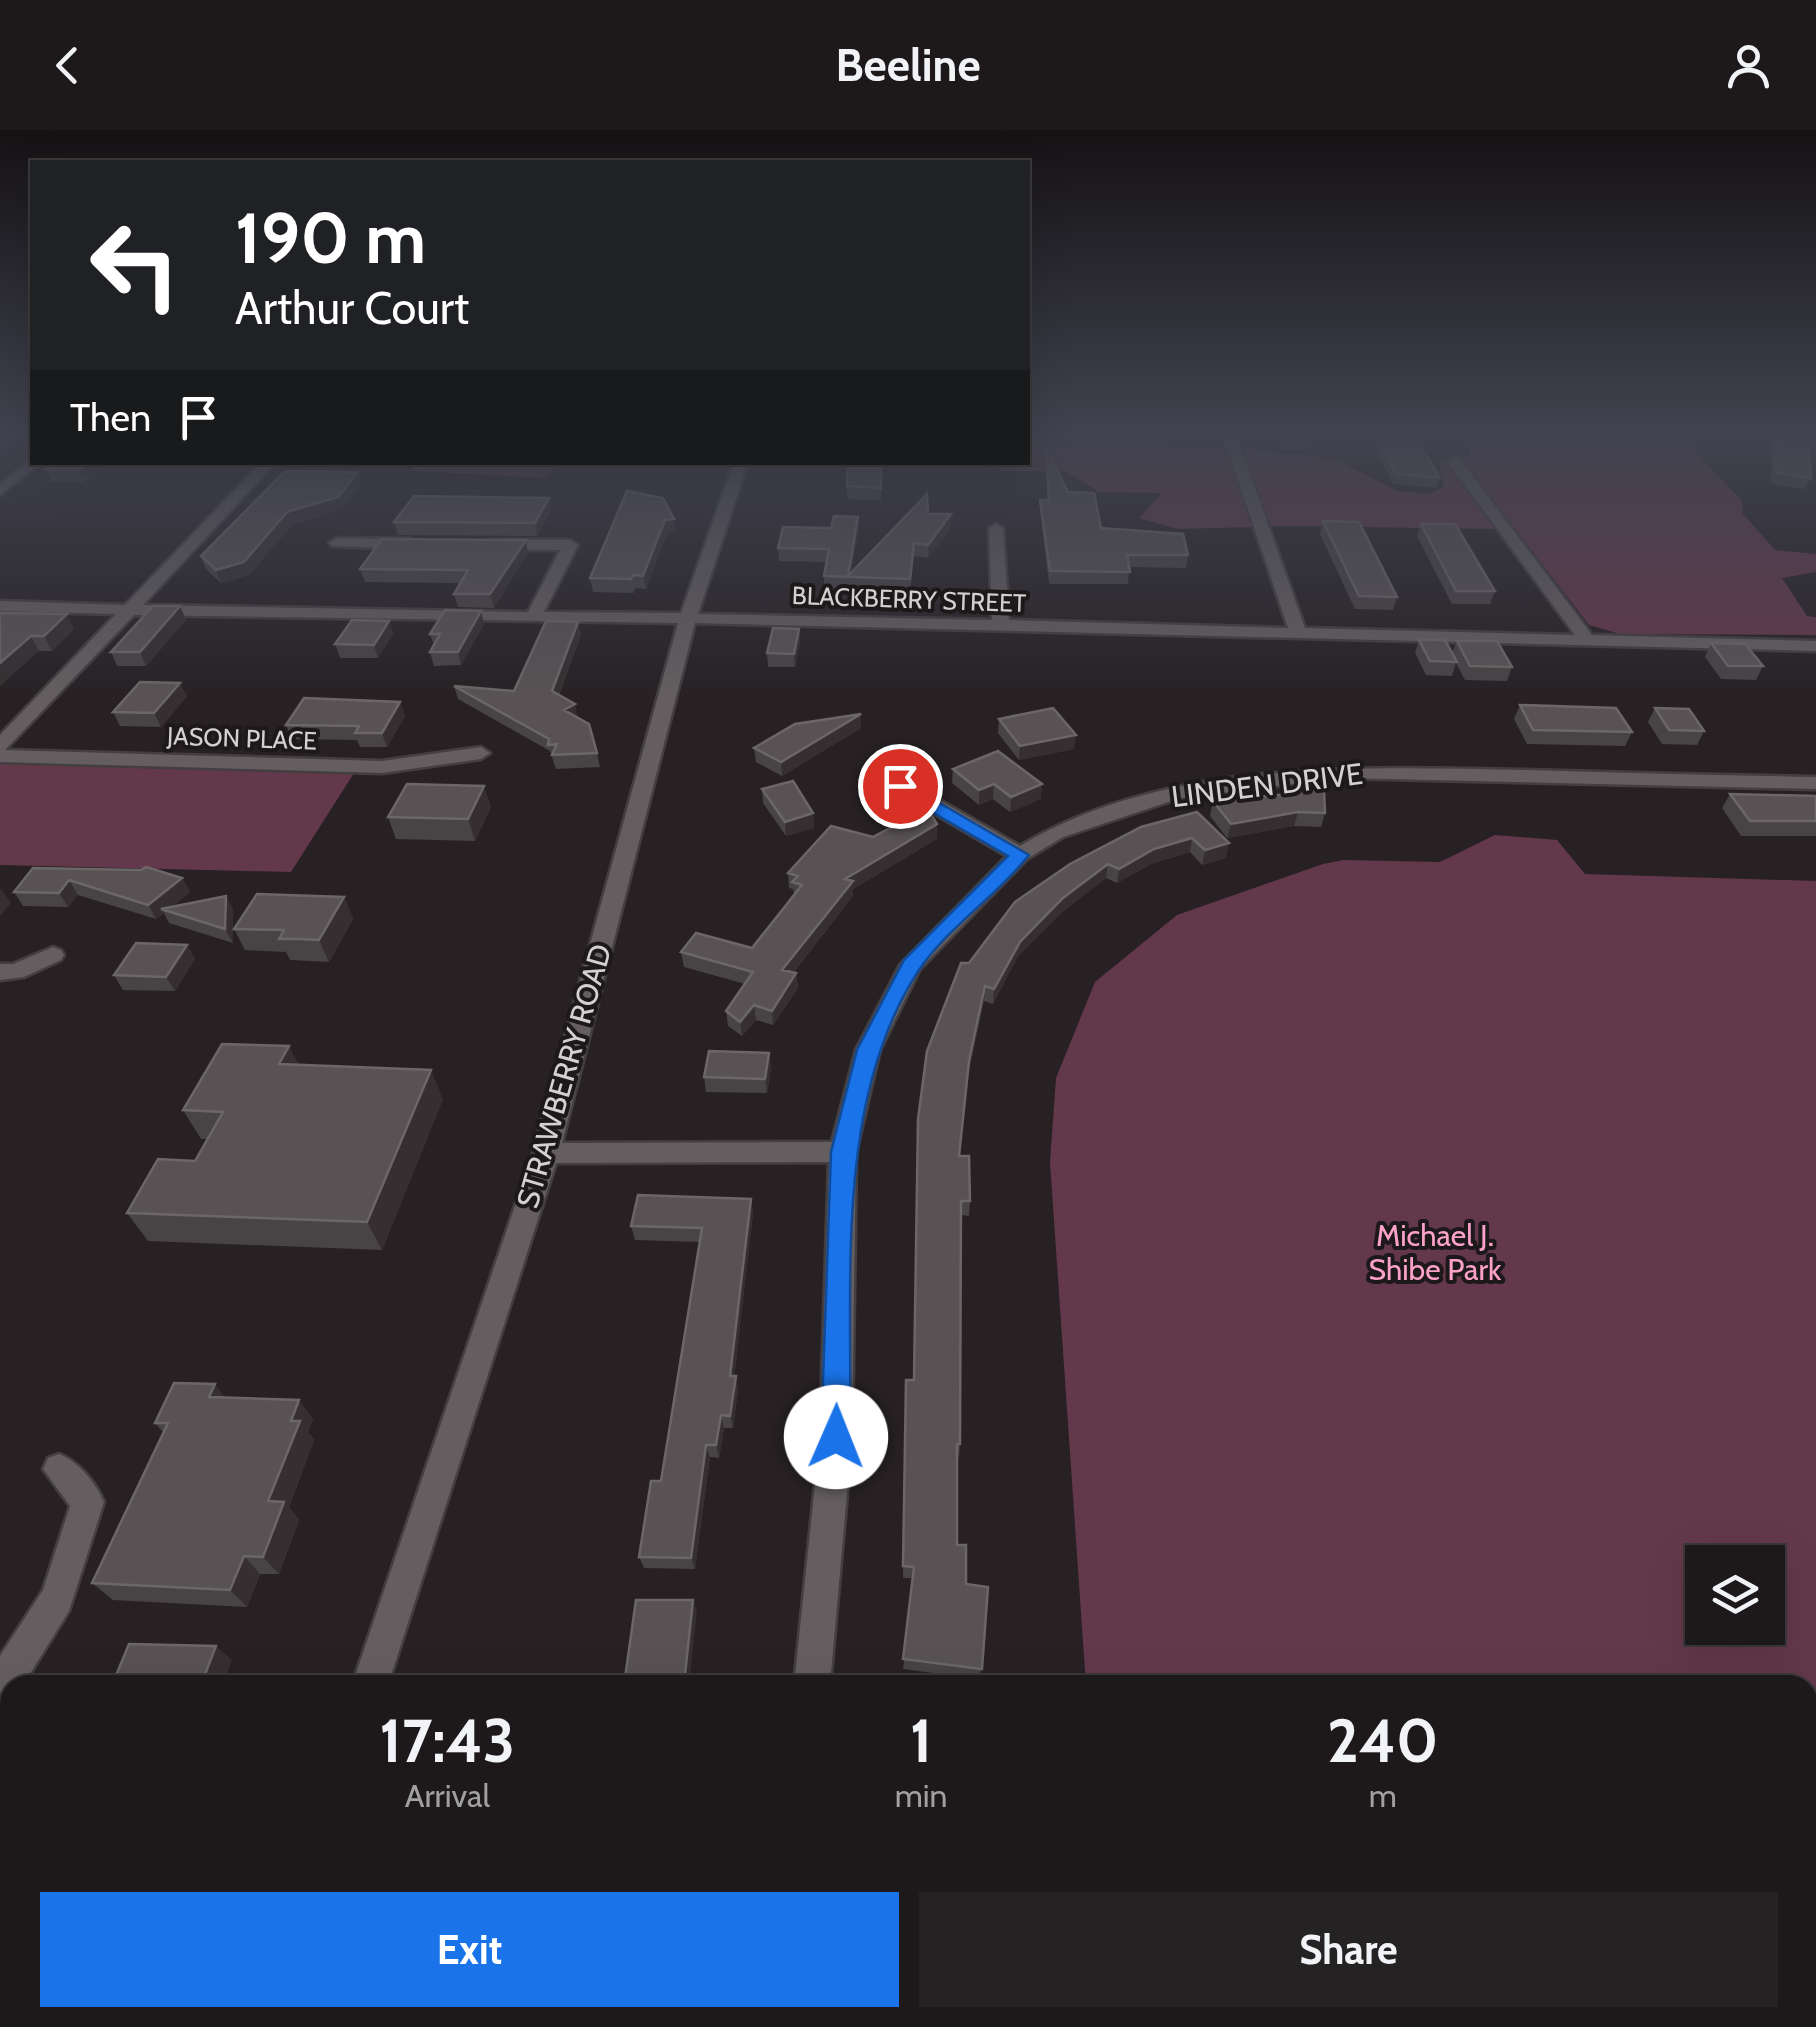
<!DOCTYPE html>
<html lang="en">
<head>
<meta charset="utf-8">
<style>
	:root { --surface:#1d191b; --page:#252224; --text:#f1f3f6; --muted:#a0a0a3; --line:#3b383a; --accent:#1a73e8 }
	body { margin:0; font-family:Cabin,sans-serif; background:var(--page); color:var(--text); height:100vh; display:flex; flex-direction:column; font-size:38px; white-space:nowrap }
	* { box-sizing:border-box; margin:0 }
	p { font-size:32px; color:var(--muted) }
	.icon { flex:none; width:55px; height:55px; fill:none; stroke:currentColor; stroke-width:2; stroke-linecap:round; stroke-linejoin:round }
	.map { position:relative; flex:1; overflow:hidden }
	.details { position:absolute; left:0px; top:1545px; width:1818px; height:352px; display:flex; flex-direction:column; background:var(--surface); border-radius:30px 30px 0 0; box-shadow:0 10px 40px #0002,0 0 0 2px var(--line) }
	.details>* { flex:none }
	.hud { position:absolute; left:30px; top:30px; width:1000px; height:305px; border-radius:0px; box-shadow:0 10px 40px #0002,0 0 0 2px var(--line); background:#202124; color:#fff; overflow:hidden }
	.tools { position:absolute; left:1685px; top:1415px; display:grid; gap:20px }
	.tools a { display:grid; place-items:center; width:100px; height:100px; border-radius:0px; background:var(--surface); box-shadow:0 10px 40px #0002,0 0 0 2px var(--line); font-size:50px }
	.pin { position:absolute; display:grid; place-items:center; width:85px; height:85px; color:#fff; margin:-42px; border:5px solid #fff; border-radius:50%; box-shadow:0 2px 10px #0007 }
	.me { position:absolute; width:110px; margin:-55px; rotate:1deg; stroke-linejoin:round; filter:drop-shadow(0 0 8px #0008) }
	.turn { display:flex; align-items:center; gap:35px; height:210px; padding:0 40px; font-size:45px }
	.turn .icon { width:130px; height:130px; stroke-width:2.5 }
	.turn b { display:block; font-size:70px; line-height:85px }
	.then { display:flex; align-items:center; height:95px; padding:0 40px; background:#0003; gap:20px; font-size:38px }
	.eta { display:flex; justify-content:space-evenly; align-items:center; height:170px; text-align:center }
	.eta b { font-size:60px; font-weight:700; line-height:70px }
	.cta { display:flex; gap:20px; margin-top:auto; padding:20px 40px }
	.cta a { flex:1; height:115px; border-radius:0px; background:var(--accent); color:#fff; font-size:40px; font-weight:700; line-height:115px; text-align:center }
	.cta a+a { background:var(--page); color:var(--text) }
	header { display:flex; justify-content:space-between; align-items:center; height:130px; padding:0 40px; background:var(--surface); font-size:45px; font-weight:700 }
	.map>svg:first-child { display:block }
	.green { fill:#63384b; fill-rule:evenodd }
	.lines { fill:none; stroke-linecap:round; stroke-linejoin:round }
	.minor-casing { stroke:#433e40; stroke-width:5 }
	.minor { fill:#645e60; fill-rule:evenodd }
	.wall { fill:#484345 }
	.shaded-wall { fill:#352f31 }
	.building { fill:#585254; stroke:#6b6667; stroke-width:2.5 }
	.route { fill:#1a73e8; stroke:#114b97; stroke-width:2.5 }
	.labels { text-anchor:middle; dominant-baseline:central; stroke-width:8; stroke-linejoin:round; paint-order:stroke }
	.far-street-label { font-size:25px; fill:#d4d0d1; stroke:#1d181a }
	.street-label { font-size:30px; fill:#d4d0d1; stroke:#1d181a }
	.park-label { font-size:30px; fill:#fca2c8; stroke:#1d181a }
</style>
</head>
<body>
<header><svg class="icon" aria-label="back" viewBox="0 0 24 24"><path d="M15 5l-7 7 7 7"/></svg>Beeline<svg class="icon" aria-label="person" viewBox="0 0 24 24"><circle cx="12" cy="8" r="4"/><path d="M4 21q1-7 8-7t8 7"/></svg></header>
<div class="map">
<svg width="1816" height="1897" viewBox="0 0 1816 1897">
	<rect width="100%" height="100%" fill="#272124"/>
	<path class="green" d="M1465,305h220l11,6 1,13 45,47 1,13 32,36 41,4v18l-34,6 25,38 9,1v18l-196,-1 -31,-9 -71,-92 -24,-4 -200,-3 -116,3 -39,-11 23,-25 -63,-1 -33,-21h-66l-1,-8 29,-1v-18l226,5 83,11 61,31 31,3 15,-7 -5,-25 32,-6z
		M413,333v-1l145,1 -12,15 -134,-7z
		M0,632l356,8 -65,102 -291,-7z
		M1495,705l62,5 28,34 231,7v1146h-708l-1,-9h701v-333h-722l-36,-523 6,-84 39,-96 82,-67 146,-51 20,-4 97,2zM1702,1432h66v66h-66z"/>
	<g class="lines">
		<g class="minor-casing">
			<path id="minor" d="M1223,305h13l69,193 270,7 -127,-173 7,-4 5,1 132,176 224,6v10l-1121,-28 -133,520 270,-1 24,-92 44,-85 107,-109 -113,-66v-8h14l112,64c146,-88 342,-79 506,-76 97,3 193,5 290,7v12l-472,-11 -164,20 -117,39 -36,22 -107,110 -40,81 -24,102 -4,285 -22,248h-36l26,-248 9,-275 -273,1 -168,522h-36l181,-532 145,-530 -544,-8 -129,135 377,11 99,-14 9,6 -9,6 -99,14 -382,-11v-27l116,-121 -116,-3v-10l125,4 137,-143h14l-133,143 385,7 32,-62h-65l-8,-5 8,-5h75l8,5 -34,67 137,1 53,-151h14l-50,152 294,6 -3,-92 7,-4 7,4 6,92 279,8z
				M31,329l11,3 -42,33v-11z
				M337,408l73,1 8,5 -8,5 -78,-3 -3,-3z
				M53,817l8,3 3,5 -3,5 -37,17 -24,3v-16h13z
				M59,1324c19,7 37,29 45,48l-35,109 -46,74h-13v18l-10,4v-51l43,-66 27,-84 -27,-37 5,-11z
				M238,1888h42l-3,9h-42z
				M760,1888h42l-1,9h-42z"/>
		</g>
		<use href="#minor" class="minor"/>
	</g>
	<path class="wall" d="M1028,305h150l-12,10 -9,-2 -6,5 -23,-5 -100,-1z
		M1271,305h37l2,5 -2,10h-26l-6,-13z
		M1375,305l65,43 -3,10 -44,-4 -20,-40z
		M1776,305l33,19 2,24 -6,11 -34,-5v-39z
		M1046,318l22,44 33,36 87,27 -2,13 -57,-1 -1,17h-79l-9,-72v-12h8l-3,-40z
		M108,332l-24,20 -33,-1 -5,-12z
		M881,332v38l-34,-1v-13z
		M362,354l-20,25 -50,16 -43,50 -28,8 -15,-14 -5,-13z
		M549,368l2,12 -14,26 -139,-1 -4,-13z
		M928,384h23v13l-23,31 -14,-2 -4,37 -86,-4v-13l2,-14 -47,-1 -1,-13 80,-31 1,12 -8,43z
		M674,389l2,12 -9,2 -21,56 -11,-1 -2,5 -40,-1 -3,-14z
		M1323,391l74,76 -4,13 -38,-1 -35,-75z
		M1421,394l74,67 -5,13h-38l-35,-68z
		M528,423l-34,55 -36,-1 -4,-13 7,-11 -96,-1 -5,-13z
		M180,476l6,14 -40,46h-29l-6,-14z
		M481,481l3,13 -23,41 -27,1 -4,-14 4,-7 -4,-11z
		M0,483l74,16 -22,22h-13z
		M389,491l4,13 -15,24h-38l-5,-14z
		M578,492l3,13 -22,60 19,23 19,35 3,14 -44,2 -6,-18 -92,-52 -4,-13 60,5z
		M799,499l1,13 -5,25h-27l-1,-14z
		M1419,510l33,13 5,-12 55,26 -5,14 -42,-1 -9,-17 -4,13 -26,-1 -11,-22z
		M1711,513l52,23 -7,14 -35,-1 -16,-22z
		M187,566l-26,31 -41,-1 -7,-14z
		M400,572l5,14 -18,31h-27l-3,-7 -65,-1 -6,-14z
		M1520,575l112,27 -7,14 -98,-2 -13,-25z
		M1655,578l49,23 -7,14 -35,-1 -14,-22z
		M861,584v14l-79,48 -26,-14 -2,-14z
		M999,589l75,30 -55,11 -21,-27z
		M953,639l88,30 -31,13 -17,-13 -14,6 -27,-22z
		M762,659l51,24 1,15 -28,8 -23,-33z
		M1286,661l39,22 -4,14 -27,-1 -67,12 -17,-22 3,-15 72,-7z
		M1730,664l86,2v40h-75l-19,-28z
		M491,677l-16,34 -79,-2 -8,-22z
		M1197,682l29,46 -24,7 -12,-13 -39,12 -34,19 -11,-5 -45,35 -43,43 -25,48 -9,-3 -16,74 -9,81 11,45 -1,15 -8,-1 -1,229 -1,13h-2v88l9,39 22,3 -8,92 -77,-10 10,-91h-10l3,-198h8l55,-417 46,-61z
		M937,694v15l-84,50v7l-60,77h3l2,15 -25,37 -17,-5 -14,16 -14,-10 -2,-15 19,-27 -61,-17 -3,-15 71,-4 42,-53 -1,-6 -4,-1 -1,-15 85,-36z
		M33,738l149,10 8,14 -18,14 54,-10 7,14v33l-64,-20 -5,-10 -8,6 -78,-24 -10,12 -45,-1 -9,-14z
		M344,767l9,22 -24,43 -39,-2 -4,-8 -41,-2 -11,-21z
		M187,815l8,14 -20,32 -52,-1 -9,-15z
		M769,923l2,15 -4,25 -61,-1 -2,-15z
		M299,935l144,34 -61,151 -234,-9 -21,-28 68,-52 12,-22h-6l-18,-29z
		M751,1069l2,14 -19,163 4,13 -5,39h-9l-5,30 -9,-1 -15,112 -51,-1 -5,-11 22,-76 39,-239 -65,-2 -4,-14z
		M225,1267l88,22 -5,13 6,8 -25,67 10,13 -20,54h-19l-13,33 -134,-7 -21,-17 71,-151 -8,-9z
		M10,1605v131h-10v-110z
		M550,1894l76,3h-71z"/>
	<path class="shaded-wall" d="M0,305h20l-20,15z
		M1158,305l-1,8 -6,5 2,-12z
		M1168,305h10l-12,10z
		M1816,313v9l-12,4 5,-10z
		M88,332h20l-24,20 -6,-12z
		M358,342l4,12 -20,25 -50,16 -43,50 -28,8 -5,-13 71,-58z
		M549,368l2,12 -14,26 -2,-13z
		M951,384v13l-23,31v-13z
		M858,387l1,12 -9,48h-2z
		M674,389l2,12 -9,2 -21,56 -3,-13 22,-56z
		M526,410l2,13 -34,55 -4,-14z
		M180,476l6,14 -40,46 -6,-14z
		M481,481l3,13 -23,41 -3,-13z
		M67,484l7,15 -22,22 -8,-15z
		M389,491l4,13 -15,24 -4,-13z
		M578,492l3,13 -26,70 -3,-14z
		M799,499l1,13 -5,25 -1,-13z
		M31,506l8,15 -39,35v-23z
		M180,553l7,13 -26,31 -7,-14z
		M400,572l5,14 -18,31 -5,-14z
		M575,574l3,14 -14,-8z
		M861,584v14l-79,48 -1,-14z
		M1076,605l-2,14 -55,11 1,-14z
		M994,654l-1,15 -14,6v-15z
		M1042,654l-1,15 -31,13 1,-15z
		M484,656l7,21 -16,34 -7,-22z
		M1298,682l-4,14 -67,12 4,-14z
		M813,683l1,15 -28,8 -1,-14z
		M937,694v15l-84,50v7l-70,89 -1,-15 63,-91z
		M1192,708l-2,14 -39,12 -34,19 2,-14 35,-20z
		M1229,713l-3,15 -24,7 3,-15z
		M1108,734l-2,14 -45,35 -43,43 -25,48 1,-15 26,-47 43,-44z
		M182,748l8,14 -23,19 -6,-2 3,4 -8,6 -8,-14z
		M69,750l9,15 -10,12 -9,-14z
		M1,758l10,15 -11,13v-26z
		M226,766l7,14v33l-8,-14z
		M344,767l9,22 -24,43 -10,-22z
		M187,815l8,14 -20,32 -9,-14z
		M796,843l2,15 -25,37 -1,-14z
		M985,856l-1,15 -16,74 -10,96 11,-110z
		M754,875l2,15 -14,16 -2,-14z
		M289,916l15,29 -25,-11z
		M769,923l2,15 -4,25 -2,-14z
		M431,940l12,29 -61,151 -15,-28z
		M751,1069l2,14 -20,176 -3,-13z
		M736,1246l2,13 -5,39 -3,-12z
		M215,1254l15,20 -21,-7z
		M299,1270l14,19 -5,13 6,8 -25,67 10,13 -20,54 -16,-17 5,-56 23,-80z
		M721,1285l3,13 -5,30 -3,-13z
		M706,1315l4,12 -15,112 -4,-11z
		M244,1426l16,18 -13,33 -17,-17z
		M693,1470l4,11 -8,74h-4z
		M216,1516l16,14 -9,25h-22z
		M619,1888h9l-2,9h-9z"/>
	<path class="building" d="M1282,305h26l2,5h-26z
		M1376,305h39l25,43 -44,-4z
		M1776,305h40v8l-7,3 2,32 -35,-5z
		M1046,318l22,44 26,1 7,35 82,6 5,21h-61l3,17 -80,-1 -10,-71h9z
		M54,332h34l-10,8 -32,-1z
		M848,332h33v26l-34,-2z
		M285,341l73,1 -20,25 -51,15 -43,50 -28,8 -15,-14z
		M627,361l36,7 11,21 -9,1 -22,56 -10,-1 -2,4 -41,-1z
		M927,364l1,20h23l-23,31 -14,-2 -4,36 -86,-3 5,-27 -51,-1 5,-21 48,1 3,-12 24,1 -10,59z
		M414,366l135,2 -14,25 -141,-1z
		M1323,391l36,1 38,75 -38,-1z
		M1421,394h34l40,67h-39z
		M382,409l144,1 -36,54h-36l14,-24 -108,-1z
		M153,476h27l-40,46h-29z
		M445,480l36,1 -23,41h-28l10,-18h-10z
		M0,483l67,1 -23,22h-13l-31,27z
		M352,490l37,1 -15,24 -39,-1z
		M546,491l32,1 -26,69 23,13 -11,6 25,14 8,29 -45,2 5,-11 -9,1 1,-6 -95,-53 60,5z
		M773,498l26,1 -5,25 -27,-1z
		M1419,510h26l12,22 -27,-1z
		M1457,511h40l15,26 -42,-1z
		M1711,513l34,1 18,22h-35z
		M140,552l40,1 -26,30 -41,-1z
		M304,568l96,4 -18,31h-27l4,-7 -73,-1z
		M1520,575l96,3 16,24 -99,-2z
		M1053,578l23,27 -56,11 -21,-27z
		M1655,578l34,1 15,22 -35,-1z
		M861,584l-80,48 -27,-14 41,-24z
		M998,621l44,33 -31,13 -17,-13 -15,6 -26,-21z
		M793,651l20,32 -28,9 -23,-33z
		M407,654l77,2 -16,33 -80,-2z
		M1286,661h38l1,22 -27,-1 -67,12 -18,-23 75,-7z
		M1730,664l86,2v25h-66z
		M927,678l10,16 -92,55 8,2 -71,89 14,3 -24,38 -18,-6 -14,17 -14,-11 27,-39 -72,-20 15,-19 56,15 50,-63 -10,-3 6,-6 -10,-3 43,-47 42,11z
		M1197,682l32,31 -24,7 -13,-12 -38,11 -35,20 -11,-5 -45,34 -43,44 -26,47 -9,-3 -16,75 -10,95h10l1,45h-9l-1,243h-3v101h9v39l22,3 -6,82 -79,-10 11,-92 -11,-1 3,-186h8l4,-261 9,-68 34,-88h8l46,-61 55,-38 71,-37z
		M146,737l36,11 -34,27 -79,-25 -10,13 -45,-1 19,-24 108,2z
		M257,764l87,3 -25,43 -20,-1h-20l5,-9 -50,-1z
		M226,766l-1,33 -64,-20z
		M136,813l51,2 -21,32 -52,-2z
		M222,914l67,2 -10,18 152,6 -64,152 -240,-9 31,-54 37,2 28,-49 -40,-2z
		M709,921l60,2 -4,26 -61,-2z
		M638,1065l113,4 -21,177h6l-6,40 -9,-1 -5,30h-10l-15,113 -52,-1 12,-76h10l41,-253 -71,-2z
		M174,1253l41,1 -6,13 90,3 -8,21h9l-32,80 16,1 -21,55 -19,-1 -14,34 -138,-7 76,-160h-13z
		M636,1470h57l-9,84 -60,1z
		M129,1514l87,2 -15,39h-89z
		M10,1605v122h-10v-101z
		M551,1888h68l-2,9 -67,-3z"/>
	<linearGradient id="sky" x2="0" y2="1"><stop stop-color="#151214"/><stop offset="0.53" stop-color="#414350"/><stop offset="1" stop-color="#414350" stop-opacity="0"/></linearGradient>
	<rect width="1816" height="571" fill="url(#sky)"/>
	<path class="route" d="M900,650l129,75c-32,41 -81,72 -110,115 -86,130 -66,317 -69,467l-4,9 -10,4 -10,-4 -5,-9 10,-285 26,-102 47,-90 104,-104 -114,-66v-8z"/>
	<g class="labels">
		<g class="far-street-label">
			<text transform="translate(909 469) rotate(2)">BLACKBERRY STREET</text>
			<text transform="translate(242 608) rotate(2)">JASON PLACE</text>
		</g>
		<g class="street-label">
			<text transform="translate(1267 655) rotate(-7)">LINDEN DRIVE</text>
			<text transform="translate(564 946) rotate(-74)">STRAWBERRY ROAD</text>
		</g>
		<g class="park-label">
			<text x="1435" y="1105">Michael J.<tspan x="1435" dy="34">Shibe Park</tspan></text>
		</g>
	</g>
</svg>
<div class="tools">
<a><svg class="icon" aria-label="layers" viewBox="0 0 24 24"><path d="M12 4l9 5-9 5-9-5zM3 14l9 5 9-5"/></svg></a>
</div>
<div class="pin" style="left:900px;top:656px;background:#d93025"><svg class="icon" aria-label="arrive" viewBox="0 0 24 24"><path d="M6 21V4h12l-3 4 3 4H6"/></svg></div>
<svg class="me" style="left:836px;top:1307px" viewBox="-20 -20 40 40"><circle r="19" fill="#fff"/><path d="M0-13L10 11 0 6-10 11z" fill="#1a73e8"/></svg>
<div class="hud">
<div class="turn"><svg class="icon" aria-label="left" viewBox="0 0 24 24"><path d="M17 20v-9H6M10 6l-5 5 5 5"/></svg><div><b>190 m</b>Arthur Court</div></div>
<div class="then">Then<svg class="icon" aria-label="arrive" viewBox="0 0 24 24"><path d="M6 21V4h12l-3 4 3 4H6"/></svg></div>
</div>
<section class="details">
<div class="eta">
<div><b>17:43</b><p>Arrival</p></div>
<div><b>1</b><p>min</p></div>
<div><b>240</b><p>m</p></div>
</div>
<div class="cta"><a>Exit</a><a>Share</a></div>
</section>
</div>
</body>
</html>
